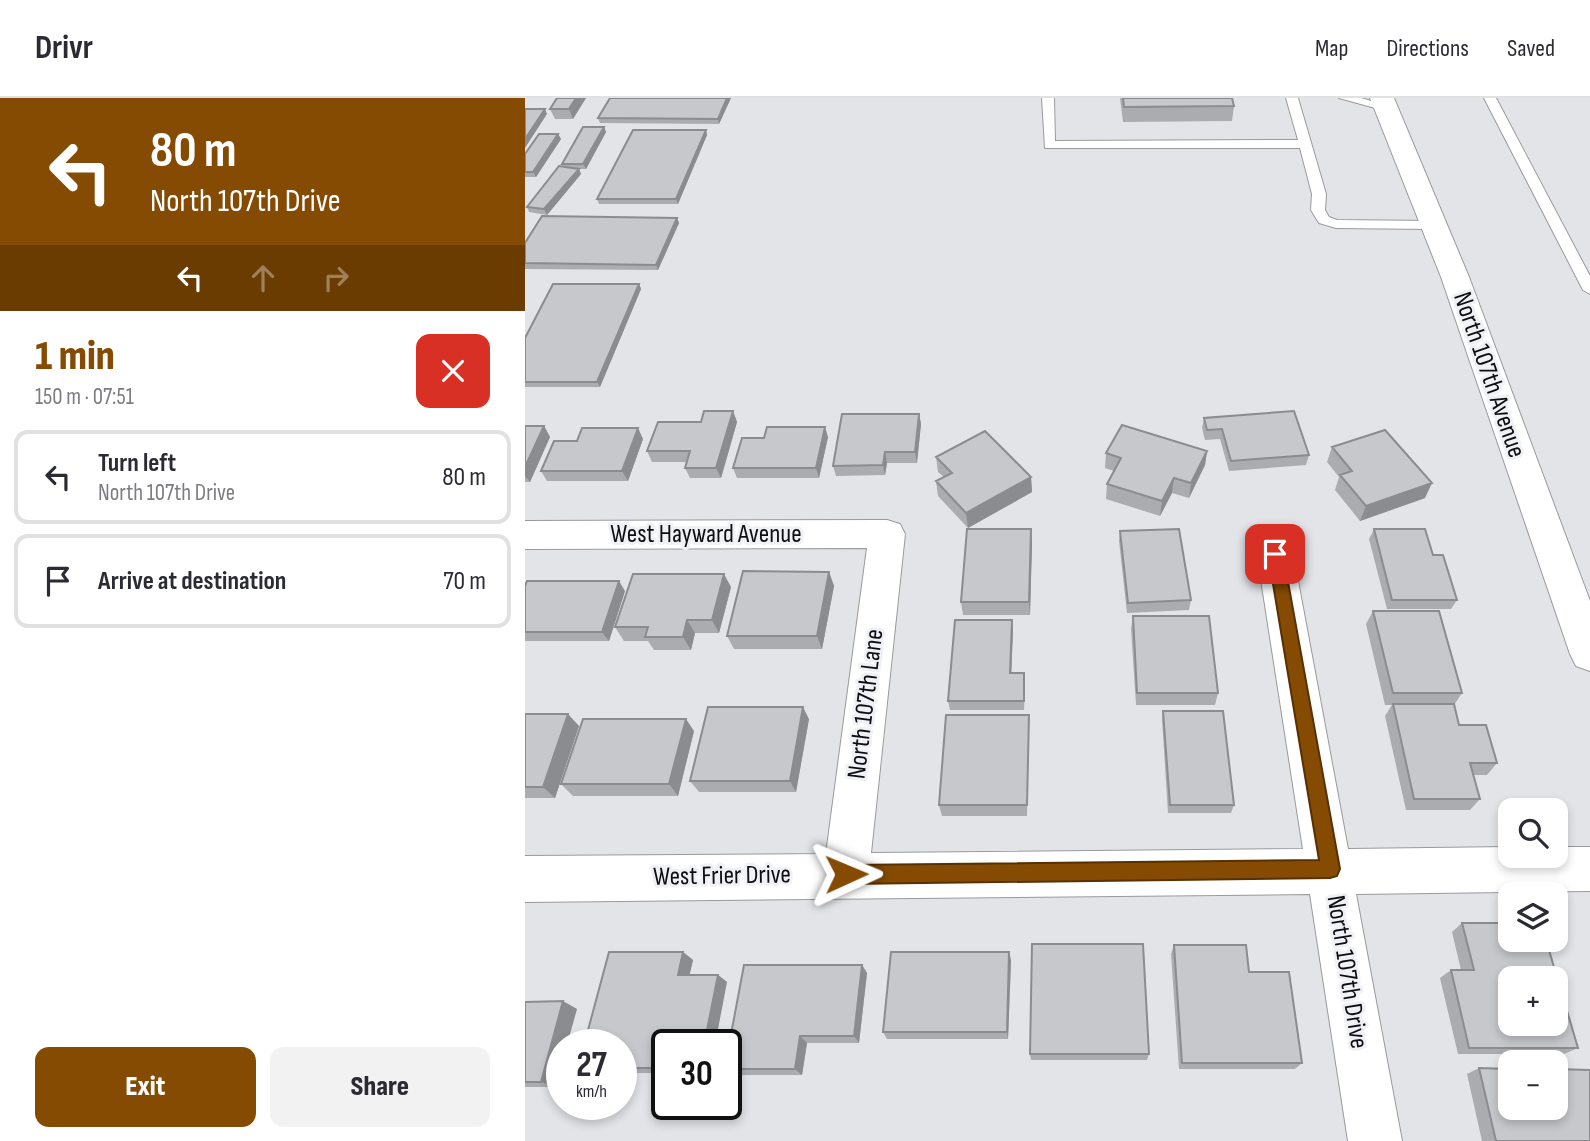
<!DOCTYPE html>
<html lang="en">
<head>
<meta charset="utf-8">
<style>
	:root { --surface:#fff; --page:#f2f2f3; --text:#2b2b33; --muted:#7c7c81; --line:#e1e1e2; --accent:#864b02 }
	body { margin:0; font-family:"Sofia Sans Condensed",sans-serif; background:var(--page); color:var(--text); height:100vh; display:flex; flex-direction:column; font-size:26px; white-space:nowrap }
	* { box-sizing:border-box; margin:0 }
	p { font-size:23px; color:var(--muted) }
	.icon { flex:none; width:38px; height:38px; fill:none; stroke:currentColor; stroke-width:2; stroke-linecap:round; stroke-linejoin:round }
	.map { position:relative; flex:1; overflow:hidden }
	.sheet { display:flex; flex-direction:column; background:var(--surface); width:525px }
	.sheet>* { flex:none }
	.hud { background:#864b02; color:#fff; overflow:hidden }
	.buttons { position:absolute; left:973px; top:700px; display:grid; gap:14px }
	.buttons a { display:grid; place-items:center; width:70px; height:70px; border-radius:14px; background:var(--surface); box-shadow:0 4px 10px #0003; font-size:35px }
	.speed { position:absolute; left:21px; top:931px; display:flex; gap:14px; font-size:35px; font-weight:700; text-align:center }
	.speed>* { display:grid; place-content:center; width:91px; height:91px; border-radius:50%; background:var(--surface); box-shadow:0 4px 10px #0003; line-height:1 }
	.speed small { font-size:18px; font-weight:400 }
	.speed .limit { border:4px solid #111; border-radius:10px; background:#fff; color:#111 }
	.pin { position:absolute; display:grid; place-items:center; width:60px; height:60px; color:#fff; margin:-30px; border-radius:14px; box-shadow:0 4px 10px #0006 }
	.me { position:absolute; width:77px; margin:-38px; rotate:89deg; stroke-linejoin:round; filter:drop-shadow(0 0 5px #0008) }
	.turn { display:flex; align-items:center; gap:24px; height:147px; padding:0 35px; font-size:32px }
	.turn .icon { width:91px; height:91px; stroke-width:2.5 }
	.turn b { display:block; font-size:49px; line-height:60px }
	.lanes { display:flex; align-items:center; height:66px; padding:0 35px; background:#0003; justify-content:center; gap:35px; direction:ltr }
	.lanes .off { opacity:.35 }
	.round { display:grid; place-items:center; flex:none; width:74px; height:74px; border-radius:14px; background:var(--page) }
	.headline { display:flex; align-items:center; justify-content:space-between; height:119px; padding:0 35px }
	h1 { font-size:42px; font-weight:800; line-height:52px; color:var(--accent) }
	.primary-button { display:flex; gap:14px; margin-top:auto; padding:14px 35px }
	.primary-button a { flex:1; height:80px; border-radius:14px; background:var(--accent); color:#fff; font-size:28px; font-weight:800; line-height:80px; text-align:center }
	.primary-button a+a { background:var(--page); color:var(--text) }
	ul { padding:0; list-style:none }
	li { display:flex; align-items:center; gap:21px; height:94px; margin:0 14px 10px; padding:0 21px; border:4px solid var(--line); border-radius:14px }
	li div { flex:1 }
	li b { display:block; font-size:26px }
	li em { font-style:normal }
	header { display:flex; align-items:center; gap:42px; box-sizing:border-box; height:98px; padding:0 35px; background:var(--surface); border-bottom:2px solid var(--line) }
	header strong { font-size:33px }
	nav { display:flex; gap:38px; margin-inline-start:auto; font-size:24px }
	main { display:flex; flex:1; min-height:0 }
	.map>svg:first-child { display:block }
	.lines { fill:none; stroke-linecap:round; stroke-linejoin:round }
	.service-casing { stroke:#989a9e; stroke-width:2 }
	.minor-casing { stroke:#989a9e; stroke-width:2 }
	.tertiary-casing { stroke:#989a9e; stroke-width:2 }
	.service { fill:#fff; fill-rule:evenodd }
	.minor { fill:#fff; fill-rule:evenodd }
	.tertiary { fill:#fff; fill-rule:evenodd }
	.wall { fill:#aaacaf }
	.shaded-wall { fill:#8b8c8f }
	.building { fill:#c6c8cc; stroke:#8b8c8f; stroke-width:2; fill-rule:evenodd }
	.route { fill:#864b02; stroke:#573101; stroke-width:2 }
	.labels { text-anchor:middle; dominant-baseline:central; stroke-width:6; stroke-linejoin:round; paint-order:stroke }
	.street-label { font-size:26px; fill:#0e0e10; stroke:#f0f1f6 }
</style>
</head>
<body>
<header>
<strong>Drivr</strong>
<nav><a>Map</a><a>Directions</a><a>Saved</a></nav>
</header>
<main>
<section class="sheet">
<div class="hud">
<div class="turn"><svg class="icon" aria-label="left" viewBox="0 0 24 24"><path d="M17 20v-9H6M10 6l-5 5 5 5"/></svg><div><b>80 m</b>North 107th Drive</div></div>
<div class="lanes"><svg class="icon" aria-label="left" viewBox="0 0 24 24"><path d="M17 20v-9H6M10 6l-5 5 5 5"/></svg><svg class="icon off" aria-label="ahead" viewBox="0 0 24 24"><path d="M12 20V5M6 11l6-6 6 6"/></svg><svg class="icon off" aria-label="right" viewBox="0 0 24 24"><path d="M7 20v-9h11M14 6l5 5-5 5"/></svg></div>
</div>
<div class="headline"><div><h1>1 min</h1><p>150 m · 07:51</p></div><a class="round" style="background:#d93025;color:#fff"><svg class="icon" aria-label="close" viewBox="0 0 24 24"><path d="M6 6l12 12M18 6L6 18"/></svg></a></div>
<ul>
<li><svg class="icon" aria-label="left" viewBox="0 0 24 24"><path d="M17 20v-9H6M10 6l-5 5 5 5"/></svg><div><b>Turn left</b><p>North 107th Drive</p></div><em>80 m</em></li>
<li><svg class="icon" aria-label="arrive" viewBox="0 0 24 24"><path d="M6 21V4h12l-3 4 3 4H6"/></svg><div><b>Arrive at destination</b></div><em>70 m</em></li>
</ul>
<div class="primary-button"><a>Exit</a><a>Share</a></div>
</section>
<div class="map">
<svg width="1065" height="1043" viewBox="0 0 1065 1043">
	<rect width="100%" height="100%" fill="#e3e4e8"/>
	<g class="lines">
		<g class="service-casing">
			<path id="service" d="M517,0h12l1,43 243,-1 -12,-42h12l28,96 -1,16 4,7 8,3 97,1 7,4 -7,4 -98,-1 -17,-5 -8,-13 1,-16 -12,-46h-255z
				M814,0h22l31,9 -6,4z
				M959,0h12l94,178v18l-7,-4z"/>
		</g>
		<g class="minor-casing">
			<path id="minor" d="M362,422l13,4 5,10 -34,319 432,-4 -46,-295 5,-10 13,-4 13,4 5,10 55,295 162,-2v9h46v-9h34v44l-234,3 46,247h-54l-38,-247 -785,8v-46l301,-2 41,-306 -342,1v-28z"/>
		</g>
		<g class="tertiary-casing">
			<path id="tertiary" d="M845,0h24l75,179 121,324v70l-14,-5 -6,-12 -129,-377z"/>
		</g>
		<use href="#service" class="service"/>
		<use href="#minor" class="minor"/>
		<use href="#tertiary" class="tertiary"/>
	</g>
	<path class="wall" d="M61,0l-13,21h-18l-5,-10z
		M85,0h121l-12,26 -119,-1 -2,-5z
		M595,0h112l2,8 -2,15 -109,1z
		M79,29l2,5 -20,37h-7l2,5 -34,41 -18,-3 -2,-5 36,-40 -1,-3z
		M181,32l1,5 -29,69h-79l-2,-5z
		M33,36l3,5 -25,38h-11v-23z
		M152,120l2,5 -21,47 -133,-1v-26z
		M114,186l2,5 -41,98h-75v-49z
		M208,313l4,11 -16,56h-31l-5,-10 2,-6h-35l-5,-11 54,-29z
		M394,316l2,10 -4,39h-30l-2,12 -49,1 -3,-10z
		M679,320l105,37 -3,10 -77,6 -9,-32 -15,1 -3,-12z
		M0,328h19l6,11 -20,45h-5z
		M303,339l-9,41h-82l-4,-10z
		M118,341l-15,42h-81l-6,-10z
		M807,349l93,51 -65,23 -25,-31 4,-13 -12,-15z
		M682,353l-2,14 -16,33 -17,-5 -12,23 -54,-17 1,-15 7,-13 -9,-3 1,-15z
		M411,359l95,20 1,15 -64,36 -30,-32 -2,-15 8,-4 -6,-5z
		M849,431l59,26 24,45 -6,9h-64l-18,-70z
		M595,433l71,69 -2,10 -62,3 -8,-72z
		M507,445l-2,72h-67l-2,-13z
		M304,474l5,14 -12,63h-88l-7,-13z
		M0,488l100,5 -16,50h-84z
		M206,489l-12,46h-24l-4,17h-37l-6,-9h-24l-9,-14z
		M848,513l89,82 -8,12 5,20 38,38 -10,12h-14l7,24 -10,11h-64l-21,-94 7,-11h-7l-19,-81z
		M608,518l85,77 -3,12h-79l-5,-76z
		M488,531l-2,44 14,9 -1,28h-74l-2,-9z
		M638,613l71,94 -3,8h-63l-6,-94z
		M0,616l54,12 -24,72h-30z
		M504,617l-2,101h-85l-3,-11z
		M284,621l-13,73h-97l-9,-11z
		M169,633l-16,65h-105l-12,-12z
		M937,825l116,125 -14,6h-106l-18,-76 11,-8h10l-9,-38z
		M649,847l75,27 53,91 -7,6h-116l-8,-115z
		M158,854l10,8 -4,15h29l9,7 -60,63v28h-46v-28z
		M486,862l-3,79h-121l-4,-7z
		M337,867l5,8 -8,70h-52l-5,32h-68l-8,-5v-9z
		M0,904l52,7 -15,36v18l-7,24h-30z
		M505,956h119l-2,6h-116z
		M954,970l111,73h-108l-15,-67z"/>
	<path class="shaded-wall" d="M51,0h10l-13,21 -4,-10z
		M202,0h4l-12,26 -1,-5z
		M20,11l2,5 -22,34v-9z
		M79,29l2,5 -20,37 -3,-5z
		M181,32l1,5 -29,69 -2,-5z
		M33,36l3,5 -25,38 -3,-5z
		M54,71l2,5 -34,41 -3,-6z
		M152,120l2,5 -21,47 -2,-5z
		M114,186l2,5 -41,98 -3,-5z
		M208,313l4,11 -16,56 -5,-10z
		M394,316l2,10 -4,39 -2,-11z
		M19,328l6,11 -20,45 -5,-6v-9z
		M300,329l3,10 -9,41 -3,-10z
		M113,330l5,11 -15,42 -6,-10z
		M682,353l-2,14 -16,33 2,-15z
		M360,354l2,11 -2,12 -2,-10z
		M506,379l1,15 -64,36 -2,-15z
		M649,380l-2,15 -12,23 2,-15z
		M907,385l-7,15 -65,23 6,-15z
		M506,431l1,14 -2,72 -1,-13z
		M304,474l5,14 -12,63 -5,-13z
		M199,476l7,13 -12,46 -7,-13z
		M94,483l6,10 -16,50 -7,-9z
		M162,522l8,13 -4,17 -8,-13z
		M487,522l1,9 -2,53 -1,-9z
		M278,609l6,12 -13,73 -6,-11z
		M43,616l11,12 -24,72 -12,-11z
		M161,621l8,12 -16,65 -9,-12z
		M158,854l10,8 -5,22 -10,-7z
		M484,854l2,8 -3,79 -1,-7z
		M337,867l5,8 -8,70 -5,-7z
		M193,877l9,7 -12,63h-11z
		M38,903l14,8 -10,36h-5v18l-7,24 -14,-5z
		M275,938l7,7 -5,32 -7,-6z"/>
	<path class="building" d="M32,0h19l-7,11h-19z
		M85,0h117l-9,21 -120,-1z
		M598,0h109l2,8 -110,1z
		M0,11h20l-20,30z
		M58,29h21l-21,37h-21z
		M108,32h73l-30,69h-79z
		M14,36h19l-25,38h-8v-18z
		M34,68l20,3 -35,40 -17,-2z
		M17,118l135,2 -21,47 -131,-2v-20z
		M28,186h86l-42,98h-72v-44z
		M179,313h29l-17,57h-31l5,-17h-43l11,-29h43z
		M769,313l15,44 -78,6 -9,-32 -15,1 -3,-12z
		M317,316h77l-4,38h-30l-2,13 -50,1z
		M597,327l85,26 -16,32 -17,-5 -12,23 -55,-17 14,-26 -15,-5z
		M0,328h19l-19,41z
		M242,329h58l-9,41h-83l9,-30h22z
		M57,330h56l-16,43h-81l13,-30h23z
		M860,332l47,53 -66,23 -26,-31 12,-4 -20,-24z
		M460,333l46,46 -65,36 -30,-32 16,-8 -16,-16z
		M442,431h64l-2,73h-68z
		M654,431l12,71 -63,3 -8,-72z
		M849,431h51l8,26h10l14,45h-65z
		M218,473l86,1 -12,64h-90z
		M108,476h91l-12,46h-25l-4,17h-38l3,-10h-33z
		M2,483h92l-17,51h-77v-46z
		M848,513h66l23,82h-69z
		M608,518h76l9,77h-81z
		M430,522h57l-2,53h14v28h-76z
		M868,606h61l5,21h27l11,38h-27l10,36h-66z
		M183,609h95l-13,74h-100z
		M638,613h60l11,94h-64z
		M0,616h43l-25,73h-18z
		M421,617h83l-2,90h-88z
		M58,621h103l-17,65h-108z
		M937,825h48v17h36l32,108h-109l-18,-78h23zM985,880h46v46h-46z
		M507,846h111l6,110h-119z
		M649,847h72l3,27h40l13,91h-120z
		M84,854h74l-5,23h40l-14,70h-37v23h-46v-23h-37z
		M366,854h118l-2,80h-124z
		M219,867h118l-8,71h-54l-5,33h-69v-8z
		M38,903l-22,81h-16v-80z
		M954,970l31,1v39h46v-39l34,1v71h-94z"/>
	<path class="route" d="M750,451l8,5 57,315 -3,7 -7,2 -484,6 -7,-3 -3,-7 3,-6 7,-3 473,-5 -51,-306z"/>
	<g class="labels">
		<g class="street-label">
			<text transform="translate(964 277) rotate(71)">North 107th Avenue</text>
			<text x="181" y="436">West Hayward Avenue</text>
			<text transform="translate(341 606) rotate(-83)">North 107th Lane</text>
			<text transform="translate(197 778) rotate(-1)">West Frier Drive</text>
			<text transform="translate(822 874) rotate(81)">North 107th Drive</text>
		</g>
	</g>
</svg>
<div class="buttons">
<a><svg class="icon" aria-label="search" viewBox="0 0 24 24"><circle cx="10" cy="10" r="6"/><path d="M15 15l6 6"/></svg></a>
<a><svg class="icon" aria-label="layers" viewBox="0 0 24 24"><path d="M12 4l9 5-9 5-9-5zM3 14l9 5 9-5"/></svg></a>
<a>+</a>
<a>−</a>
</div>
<div class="speed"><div>27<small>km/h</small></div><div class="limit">30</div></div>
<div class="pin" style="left:750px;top:456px;background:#d93025"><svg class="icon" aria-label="arrive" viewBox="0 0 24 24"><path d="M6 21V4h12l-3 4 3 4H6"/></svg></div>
<svg class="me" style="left:321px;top:776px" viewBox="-20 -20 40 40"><path d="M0-17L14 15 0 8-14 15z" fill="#864b02" stroke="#fff" stroke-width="4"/></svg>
</div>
</main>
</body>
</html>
